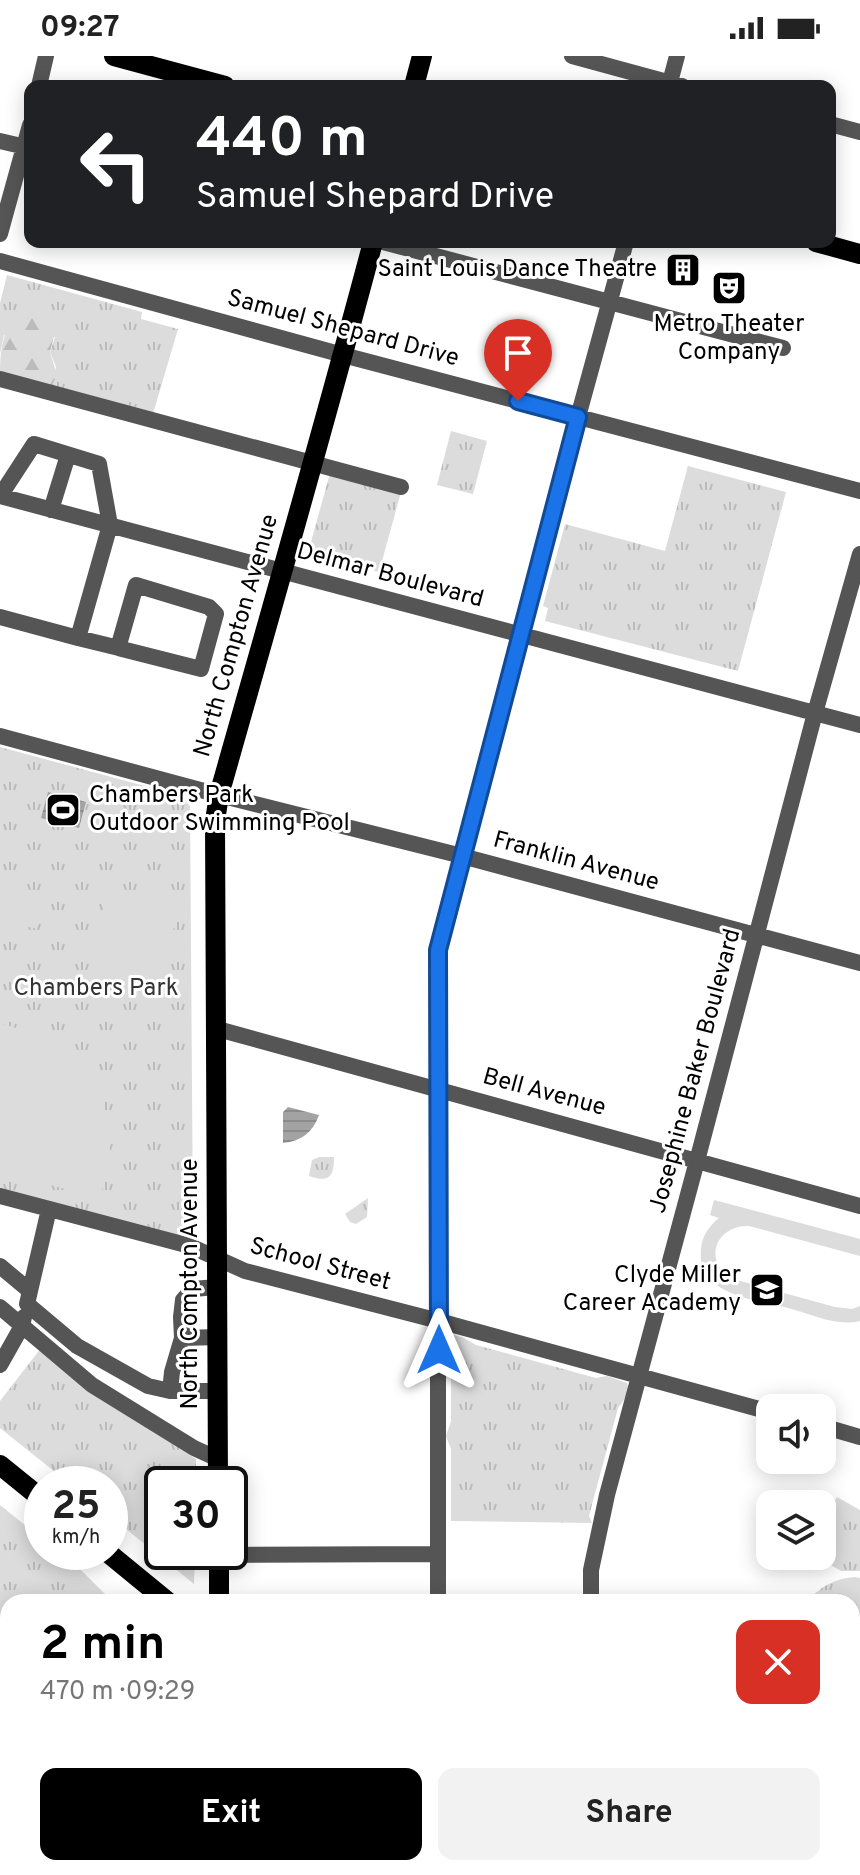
<!DOCTYPE html>
<html lang="en">
<head>
<meta charset="utf-8">
<style>
	:root { --surface:#fff; --page:#f2f2f2; --text:#222; --muted:#767676; --accent:#000 }
	body { margin:0; font-family:Overpass,sans-serif; background:var(--page); color:var(--text); height:100vh; display:flex; flex-direction:column; font-size:30px; white-space:nowrap }
	* { box-sizing:border-box; margin:0 }
	p { font-size:26px; color:var(--muted) }
	.icon { flex:none; width:44px; height:44px; fill:none; stroke:currentColor; stroke-width:2; stroke-linecap:round; stroke-linejoin:round }
	.map { position:relative; flex:1; overflow:hidden }
	.panel { position:absolute; left:0px; top:1538px; width:860px; height:282px; display:flex; flex-direction:column; background:var(--surface); border-radius:24px 24px 0 0; box-shadow:0 4px 20px #0003 }
	.panel>* { flex:none }
	.guide { position:absolute; left:24px; top:24px; width:812px; height:168px; border-radius:16px; box-shadow:0 4px 20px #0003; background:#202124; color:#fff; overflow:hidden }
	.fabs { position:absolute; left:756px; top:1338px; display:grid; gap:16px }
	.fabs a { display:grid; place-items:center; width:80px; height:80px; border-radius:16px; background:var(--surface); box-shadow:0 4px 20px #0003; font-size:40px }
	.speed { position:absolute; left:24px; top:1410px; display:flex; gap:16px; font-size:40px; font-weight:700; text-align:center }
	.speed>* { display:grid; place-content:center; width:104px; height:104px; border-radius:50%; background:var(--surface); box-shadow:0 4px 20px #0003; line-height:1 }
	.speed small { font-size:20px; font-weight:400 }
	.speed .limit { border:4px solid #111; border-radius:12px; background:#fff; color:#111 }
	.pin { position:absolute; display:grid; place-items:center; width:68px; height:68px; color:#fff; margin:-82px -34px; border-radius:50% 50% 50% 0; rotate:-45deg; box-shadow:0 0 8px #0007 }
	.pin .icon { rotate:45deg }
	.me { position:absolute; width:88px; margin:-44px; rotate:0deg; stroke-linejoin:round; filter:drop-shadow(0 0 6px #0008) }
	.turn { display:flex; align-items:center; gap:28px; height:168px; padding:0 40px; font-size:36px }
	.turn .icon { width:104px; height:104px; stroke-width:2.5 }
	.turn b { display:block; font-size:56px; line-height:68px }
	.round { display:grid; place-items:center; flex:none; width:84px; height:84px; border-radius:16px; background:var(--page) }
	.overview { display:flex; align-items:center; justify-content:space-between; height:136px; padding:0 40px }
	h1 { font-size:48px; font-weight:700; line-height:60px; color:var(--accent) }
	.cta { display:flex; gap:16px; margin-top:auto; padding:16px 40px }
	.cta a { flex:1; height:92px; border-radius:16px; background:var(--accent); color:#fff; font-size:32px; font-weight:700; line-height:92px; text-align:center }
	.cta a+a { background:var(--page); color:var(--text) }
	.status { display:flex; justify-content:space-between; align-items:center; height:56px; padding:0 40px; background:var(--surface); direction:ltr }
	.status svg { height:22px; fill:currentColor }
	.map>svg:first-child { display:block }
	.grass { fill:url(#grass-tufts) }
	.forest { fill:url(#forest-firs) }
	.garden { fill:#dcdcdc }
	.water { fill:url(#water-rules) }
	.lines { fill:none; stroke-linecap:round; stroke-linejoin:round }
	.minor { stroke:#555; stroke-width:16 }
	.major { stroke:#000; stroke-width:20 }
	.route-casing { stroke:#114b97; stroke-width:20 }
	.route { stroke:#1a73e8; stroke-width:14 }
	.labels { text-anchor:middle; dominant-baseline:central; stroke-width:6; stroke-linejoin:round; paint-order:stroke }
	.poi-label { font-size:24px; fill:#000; stroke:#fff; text-anchor:end }
	.street-label { font-size:24px; fill:#000; stroke:#fff }
	.park-label { font-size:24px; fill:#333; stroke:#fff }
</style>
</head>
<body>
<div class="status"><b>09:27</b><svg viewBox="0 0 49 12"><path d="M0 12V9h3v3zM5 12V6h3v6zM10 12V3h3v9zM15 12V0h3v12zM26 1h20v11H26zM47 4h2v5h-2z"/></svg></div>
<div class="map">
<svg width="860" height="1819" viewBox="0 0 860 1819">
	<defs>
		<pattern id="grass-tufts" width="24" height="20" patternUnits="userSpaceOnUse" patternTransform="scale(2)"><rect width="24" height="20" fill="#dcdcdc"/><path d="M3 7l-1-3M5 7V3M7 7l1-3M15 17l-1-3M17 17v-4M19 17l1-3" fill="none" stroke="#bbb"/></pattern>
		<pattern id="forest-firs" width="22" height="20" patternUnits="userSpaceOnUse" patternTransform="scale(2)"><rect width="22" height="20" fill="#dcdcdc"/><path d="M5 1l3.5 6h-7zM16 11l3.5 6h-7z" fill="#bbb"/></pattern>
		<pattern id="water-rules" width="6" height="5" patternUnits="userSpaceOnUse" patternTransform="scale(2)"><rect width="6" height="5" fill="#a3a3a3"/><path d="M0 2.5h6" fill="none" stroke="#8b8b8b"/></pattern>
	</defs>
	<rect width="100%" height="100%" fill="#fff"/>
	<path class="grass" d="M7,219l135,37 -1,7 37,10 -26,88 -102,-28 6,-22 -6,-15 5,-15 -51,-2 -4,19v-51z
		M451,375l36,10 -14,53 -36,-9z
		M688,410l98,26 -48,179 -193,-50 3,-13 -5,-2 22,-82 100,27z
		M330,417l71,19 -22,80 -71,-19z
		M0,691l171,46c6,7 14,5 19,13l3,421 -3,9 -4,1 -186,-48z
		M319,1101h15c0,20 -5,26 -25,19l3,-16z
		M368,1142l-1,19 -11,7 -6,-2 -5,-8z
		M453,1279l9,2 14,8 120,33 11,-2 20,7c3,11 -3,17 -9,25l-28,104 -1,4 3,7 -141,-2v-72l-5,-13 5,-15v-59c-5,-10 -11,-19 2,-27z
		M41,1292l44,38 111,73v25h-34v68h33l-1,32 -84,-68v-32h-40l-70,-56v-27z
		M837,1441l23,13v61h-19l-26,-15h7v-32z
		M0,1449l42,34v13h17l21,17 33,33h-105v29h-8z
		M855,1521l5,1v100l-4,9 -4,-2v-83h-46c14,-15 29,-24 49,-25z"/>
	<path class="forest" d="M36,256l14,4 8,5 -8,31 7,23 -7,14 -50,-17c0,-19 2,-34 11,-51z"/>
	<path class="garden" d="M0,827l46,12 -9,34 -37,-9z
		M108,833l71,18 -19,77 -71,-18z
		M0,967c58,16 114,61 110,126 -2,17 -6,33 -10,49l-100,-26z
		M714,1144l146,39v17l-111,-30c-34,-1 -47,36 -16,53l102,28 17,2 8,-3v15c-23,6 -49,-7 -72,-13 -32,-8 -92,-13 -87,-59 1,-13 8,-23 18,-31l-9,-3z"/>
	<path class="water" d="M48,736l38,10 -7,26 -38,-10z
		M288,1051l31,8c-6,17 -17,26 -36,28v-31z"/>
	<g class="lines">
		<path class="minor" d="M572,0l110,30
			M39,30l7,-30
			M669,30l8,-30
			M830,68l30,8
			M0,85l30,7
			M0,178l30,-109
			M383,186l400,106
			M0,205l343,94 517,136
			M0,323l401,108
			M0,440l860,229
			M51,454l17,-55
			M136,529l73,22 7,7 -15,55 -83,-21z
			M0,561l78,21 32,-113 -11,-61 -65,-20 -34,52
			M78,582l41,10
			M0,680l219,59 243,61 398,107
			M214,972l646,178
			M0,1140l190,50 55,25 194,50 331,91
			M49,1153l-22,95 50,42 71,40 22,5
			M0,1210l30,25
			M0,1251l92,78 102,63 24,11
			M218,1281l-36,1 -10,34 -2,19h48
			M182,1282l-1,-21 2,-17 10,-11 24,-2
			M0,1309l22,-39 2,-9
			M822,1370l38,11
			M219,1499l219,-1
			M438,1546v-652l140,-533 48,-175
			M591,1546v-32l16,-75 90,-334 118,-448 45,-159
			M0,1600h8
			M852,1792l8,5
			M446,1812v7
			M393,1819l6,-7
			M644,1819l3,-7
			M762,1819l4,-7"/>
		<path class="major" d="M114,0l111,30
			M414,30l8,-30
			M816,186l44,12
			M0,1409l42,34
			M218,1428l-3,-663 4,-26c52,-184 105,-368 154,-553
			M107,1496l61,50
			M219,1496v50
			M409,1812l5,7"/>
	</g>
	<g class="lines">
		<g class="route-casing">
			<path id="route" d="M439,1294l-1,-400 140,-533 -60,-16"/>
		</g>
		<use href="#route" class="route"/>
	</g>
	<defs>
		<g id="building-square" transform="scale(1.8)"><rect x="-9" y="-9" width="18" height="18" rx="4" fill="#000" stroke="#fff"/><path d="M-4-6H4V6H1V3H-1V6H-4ZM-2.5-4.3h1.7v1.8h-1.7ZM.8-4.3h1.7v1.8H.8ZM-2.5-1h1.7V.8h-1.7ZM.8-1h1.7V.8H.8Z" fill="#fff"/></g>
		<g id="theatre-square" transform="scale(1.8)"><rect x="-9" y="-9" width="18" height="18" rx="4" fill="#000" stroke="#fff"/><path d="M-5-5.5Q0-4 5-5.5V0Q5 5 0 6Q-5 5-5 0ZM-3.3-2.5H-1v1.5H-3.3ZM1-2.5H3.3v1.5H1ZM-2.8 1Q0 5.5 2.8 1Z" fill="#fff"/></g>
		<g id="stadium-square" transform="scale(1.8)"><rect x="-9" y="-9" width="18" height="18" rx="4" fill="#000" stroke="#fff"/><path d="M0-5a6.5 5 0 1 0 0 10a6.5 5 0 1 0 0-10ZM-3.5-1.8h7v3.6h-7Z" fill="#fff"/></g>
		<g id="school-square" transform="scale(1.8)"><rect x="-9" y="-9" width="18" height="18" rx="4" fill="#000" stroke="#fff"/><path d="M0-5L7-2L0 1L-7-2ZM-4 1L0 2.5L4 1V4Q0 6-4 4Z" fill="#fff"/></g>
	</defs>
	<g fill-rule="evenodd">
		<use href="#building-square" x="683" y="214"/>
		<use href="#theatre-square" x="729" y="232"/>
		<use href="#stadium-square" x="63" y="754"/>
		<use href="#school-square" x="767" y="1234"/>
	</g>
	<g class="labels">
		<g class="poi-label">
			<text x="657" y="214">Saint Louis Dance Theatre</text>
			<text x="729" y="269" text-anchor="middle">Metro Theater<tspan x="729" dy="28">Company</tspan></text>
			<text x="89" y="740" text-anchor="start">Chambers Park<tspan x="89" dy="28">Outdoor Swimming Pool</tspan></text>
			<text x="741" y="1220">Clyde Miller<tspan x="741" dy="28">Career Academy</tspan></text>
		</g>
		<g class="street-label">
			<text transform="translate(343 273) rotate(15)">Samuel Shepard Drive</text>
			<text transform="translate(390 520) rotate(15)">Delmar Boulevard</text>
			<text transform="translate(237 580) rotate(-74)">North Compton Avenue</text>
			<text transform="translate(576 806) rotate(15)">Franklin Avenue</text>
			<text transform="translate(696 1015) rotate(-75)">Josephine Baker Boulevard</text>
			<text transform="translate(544 1037) rotate(15)">Bell Avenue</text>
			<text transform="translate(320 1209) rotate(15)">School Street</text>
			<text transform="translate(191 1228) rotate(-90)">North Compton Avenue</text>
		</g>
		<g class="park-label">
			<text x="96" y="933">Chambers Park</text>
		</g>
	</g>
</svg>
<div class="fabs">
<a><svg class="icon" aria-label="sound" viewBox="0 0 24 24"><path d="M4 9h4l5-4v14l-5-4H4zM17 9q2 3 0 6"/></svg></a>
<a><svg class="icon" aria-label="layers" viewBox="0 0 24 24"><path d="M12 4l9 5-9 5-9-5zM3 14l9 5 9-5"/></svg></a>
</div>
<div class="speed"><div>25<small>km/h</small></div><div class="limit">30</div></div>
<div class="pin" style="left:518px;top:345px;background:#d93025"><svg class="icon" aria-label="arrive" viewBox="0 0 24 24"><path d="M6 21V4h12l-3 4 3 4H6"/></svg></div>
<svg class="me" style="left:439px;top:1294px" viewBox="-20 -20 40 40"><path d="M0-17L14 15 0 8-14 15z" fill="#1a73e8" stroke="#fff" stroke-width="4"/></svg>
<div class="guide">
<div class="turn"><svg class="icon" aria-label="left" viewBox="0 0 24 24"><path d="M17 20v-9H6M10 6l-5 5 5 5"/></svg><div><b>440 m</b>Samuel Shepard Drive</div></div>
</div>
<section class="panel">
<div class="overview"><div><h1>2 min</h1><p>470 m · 09:29</p></div><a class="round" style="background:#d93025;color:#fff"><svg class="icon" aria-label="close" viewBox="0 0 24 24"><path d="M6 6l12 12M18 6L6 18"/></svg></a></div>
<div class="cta"><a>Exit</a><a>Share</a></div>
</section>
</div>
</body>
</html>
